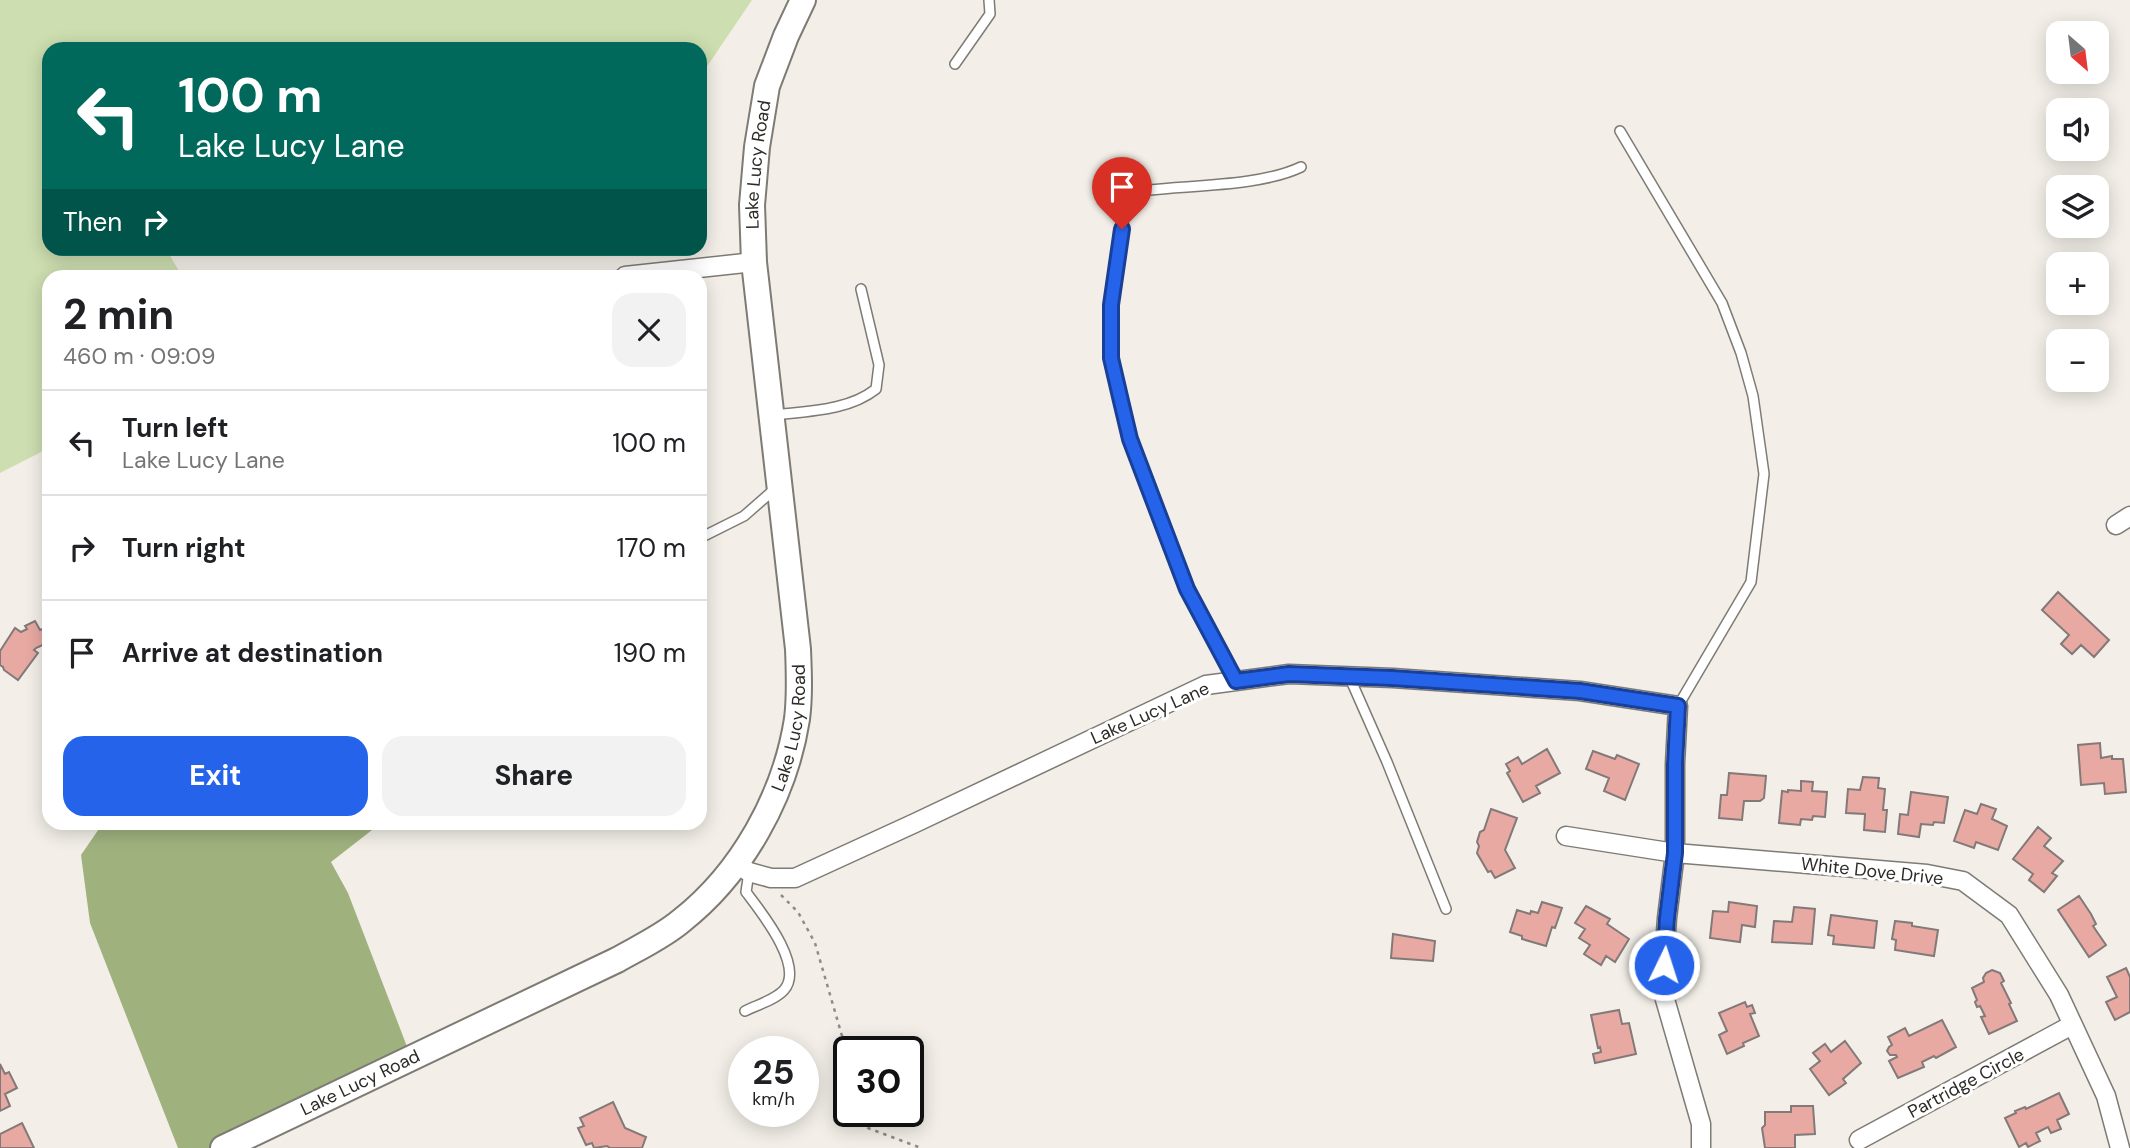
<!DOCTYPE html>
<html lang="en">
<head>
<meta charset="utf-8">
<style>
	:root { --surface:#fff; --page:#f2f2f2; --text:#202124; --muted:#757577; --line:#e0e0e0; --accent:#2563eb }
	body { margin:0; font-family:"DM Sans",sans-serif; background:var(--page); color:var(--text); height:100vh; display:flex; flex-direction:column; font-size:26px; white-space:nowrap }
	* { box-sizing:border-box; margin:0 }
	p { font-size:23px; color:var(--muted) }
	.icon { flex:none; width:38px; height:38px; fill:none; stroke:currentColor; stroke-width:2; stroke-linecap:round; stroke-linejoin:round }
	.map { position:relative; flex:1; overflow:hidden }
	.side { position:absolute; left:42px; top:270px; width:665px; height:560px; display:flex; flex-direction:column; background:var(--surface); border-radius:21px; box-shadow:0 4px 18px #0003 }
	.side>* { flex:none }
	.top-card { position:absolute; left:42px; top:42px; width:665px; height:214px; border-radius:21px; box-shadow:0 4px 18px #0003; background:#00695c; color:#fff; overflow:hidden }
	.needle { width:46px; rotate:152deg }
	.fabs { position:absolute; left:2046px; top:21px; display:grid; gap:14px }
	.fabs a { display:grid; place-items:center; width:63px; height:63px; border-radius:14px; background:var(--surface); box-shadow:0 4px 18px #0003; font-size:35px }
	.speed { position:absolute; left:728px; top:1036px; display:flex; gap:14px; font-size:35px; font-weight:700; text-align:center }
	.speed>* { display:grid; place-content:center; width:91px; height:91px; border-radius:50%; background:var(--surface); box-shadow:0 4px 18px #0003; line-height:1 }
	.speed small { font-size:18px; font-weight:400 }
	.speed .limit { border:4px solid #111; border-radius:10px; background:#fff; color:#111 }
	.pin { position:absolute; display:grid; place-items:center; width:60px; height:60px; color:#fff; margin:-72px -30px; border-radius:50% 50% 50% 0; rotate:-45deg; box-shadow:0 0 7px #0007 }
	.pin .icon { rotate:45deg }
	.me { position:absolute; width:77px; margin:-38px; rotate:4deg; stroke-linejoin:round; filter:drop-shadow(0 0 5px #0008) }
	.turn { display:flex; align-items:center; gap:24px; height:147px; padding:0 21px; font-size:32px }
	.turn .icon { width:91px; height:91px; stroke-width:2.5 }
	.turn b { display:block; font-size:49px; line-height:60px }
	.then { display:flex; align-items:center; height:66px; padding:0 21px; background:#0003; gap:14px; font-size:26px }
	.round { display:grid; place-items:center; flex:none; width:74px; height:74px; border-radius:21px; background:var(--page) }
	.overview { display:flex; align-items:center; justify-content:space-between; height:119px; padding:0 21px }
	h1 { font-size:42px; font-weight:700; line-height:52px }
	.action { display:flex; gap:14px; margin-top:auto; padding:14px 21px }
	.action a { flex:1; height:80px; border-radius:21px; background:var(--accent); color:#fff; font-size:28px; font-weight:700; line-height:80px; text-align:center }
	.action a+a { background:var(--page); color:var(--text) }
	ul { padding:0; list-style:none }
	li { display:flex; align-items:center; gap:21px; height:105px; padding:0 21px; border-top:2px solid var(--line) }
	li div { flex:1 }
	li b { display:block; font-size:26px }
	li em { font-style:normal }
	.map>svg:first-child { display:block }
	.green { fill:#cddeb0 }
	.forest { fill:#9fb27e }
	.building { fill:#e7a9a2; stroke:#827978; stroke-width:2 }
	.lines { fill:none; stroke-linecap:round; stroke-linejoin:round }
	.lane-casing { stroke:#7e7b74; stroke-width:12 }
	.street-casing { stroke:#7e7b74; stroke-width:21 }
	.secondary-casing { stroke:#7e7b74; stroke-width:28 }
	.path { stroke:#8f8c87; stroke-width:2.5; stroke-dasharray:3.5 5; stroke-linecap:butt }
	.lane { stroke:#fff; stroke-width:9 }
	.street { stroke:#fff; stroke-width:18 }
	.secondary { stroke:#fff; stroke-width:24 }
	.route-casing { stroke:#184099; stroke-width:18 }
	.route { stroke:#2563eb; stroke-width:12 }
	.labels { text-anchor:middle; dominant-baseline:central; stroke-width:6; stroke-linejoin:round; paint-order:stroke }
	.street-label { font-size:18px; fill:#2c2b28; stroke:#fff }
</style>
</head>
<body>
<div class="map">
<svg width="2130" height="1148" viewBox="0 0 2130 1148">
	<rect width="100%" height="100%" fill="#f3efe8"/>
	<path class="green" d="M0,0h752l-46,68 -6,4v-23h-651v199l117,1 16,27h-133v172l-49,25z"/>
	<path class="forest" d="M103,823h278l-50,39 17,31 63,164 -188,91h-45l-88,-225 -9,-68z"/>
	<path class="building" d="M2058,592l51,48 -15,17 -13,-12 -9,9 -11,-10 8,-9 -27,-25z
		M35,621l5,9 5,-2 2,4 2,-1v11l-13,6 -2,2 4,3 -20,27 -14,-10 -1,-3 -3,-2v-14l15,-23 6,4 6,-3 -2,-3z
		M2100,743l1,15 11,-2v3h11l3,33 -21,2 -1,-11 -23,2 -3,-40z
		M1547,749l13,24 -24,13 4,7 -17,9 -16,-29 3,-2 -4,-7 12,-7 4,7z
		M1593,751l22,8 2,-4 22,9 -14,36 -21,-9 5,-13 -23,-9z
		M1729,773l37,3 -2,22 -4,3h-16l-2,19 -23,-2 2,-23h6z
		M1863,777l16,1 -1,10 7,1 -2,21h4l-2,22 -21,-2 1,-16 -19,-1 2,-24 12,1z
		M1801,781l12,1 -1,9 15,1 -2,25 -12,-1 -1,4 -11,-1 -1,6 -21,-2 3,-32 6,1v-2l13,1z
		M1911,792l37,5 -4,26 -10,-1 -1,3 -12,-1 -2,13 -21,-3 2,-20 8,1z
		M1981,804l15,5 -4,10 15,7 -9,24 -22,-8 -2,6 -20,-7 11,-31 12,4z
		M1491,809l26,9 -12,32 10,18 -20,10 -4,-7 -3,1 -11,-19 2,-7 -2,-4 3,-10 4,-2z
		M2038,827l13,11 -7,8 19,15 -11,12 5,3 -13,16 -15,-12 4,-6 -20,-15z
		M2079,896l12,18 5,10 -3,2 13,19 -17,12 -31,-47z
		M1542,902l20,6 -7,20 -3,-1 -6,19 -24,-7v-3l-12,-4 7,-22 13,4 1,-3 7,2z
		M1729,902l28,4 -2,21 -13,-2 -2,17 -30,-4 3,-27 15,1z
		M1586,906l24,13 -3,5 22,15 -14,23 -9,-6 -5,9 -17,-11 6,-9 -11,-7 6,-9 -10,-6z
		M1794,907l21,2 -3,35 -40,-2 2,-21 18,1z
		M1831,915l46,6 -3,27 -41,-4 1,-8 -6,-1z
		M1895,921l17,2v3l26,4 -4,26 -39,-6 1,-10 -4,-1z
		M1393,934l42,7 -2,20 -42,-3z
		M2126,968l4,9v35l-15,8 -9,-18 11,-5 -10,-20z
		M1992,970l8,3 4,8 -3,2 10,20 -2,1 8,17 -28,13 -8,-17 4,-1 -5,-10 -3,1 -2,-5 2,-2 -5,-12 12,-6 -1,-4 3,-5z
		M1745,1002l2,5 5,-2 3,8 -5,1 9,22 -16,7 1,3 -17,8 -8,-19 8,-4 -8,-18z
		M1619,1010l3,14 7,-1 7,31 -41,9 -2,-9 8,-2 -1,-5 -2,1 -7,-33z
		M1942,1020l14,27 -20,11 -2,-2 -12,6 2,5 -26,11 -9,-17 8,-4 -1,-2h-6l-3,-4 2,-4 3,-2 -4,-8 17,-9 4,8z
		M1845,1041l16,22 -18,16 3,4 -17,12 -19,-26 10,-8 -7,-8 12,-9 6,8z
		M0,1064l5,10 4,-2 8,16 -12,6 5,12 -10,5z
		M2059,1093l10,21 -12,6 4,9 -10,4 -3,-6 -12,6 4,8 -12,6 -2,-4 -7,4 -14,-29 11,-5 -1,-2 10,-4 1,2z
		M613,1102l12,26 21,9 -4,11h-32l-3,-2 -13,2 -2,-5 -6,2 -8,-17 6,-2 -4,-8z
		M1791,1106h22l2,28 -20,1v13h-30l-3,-20 3,-3v-13h26z
		M22,1123l12,25h-34v-14z"/>
	<g class="lines">
		<g class="lane-casing">
			<path id="lane" d="M955,64l35,-50 -1,-14
				M1620,131l102,172 19,50 12,43 11,78 -13,108 -73,124
				M774,415c34,-4 74,-4 102,-26l3,-24 -18,-76
				M700,538l44,-22 32,-28
				M1349,676l38,86 59,147
				M1236,681l-49,-92 -56,-150 -10,-38 -10,-43v-53l15,-101 8,-9 15,-5c46,-5 112,-4 152,-23
				M745,1011c12,-6 30,-11 39,-21 21,-24 -23,-78 -38,-98l3,-20"/>
		</g>
		<g class="street-casing">
			<path id="street" d="M625,276l129,-14
				M2116,525l14,-9
				M1566,836l109,17 252,21 36,7 46,34 50,80 47,101 14,52
				M736,864l13,8 22,6h24l120,-55 291,-138 83,-11 104,4 187,13 98,15 -3,58v89l-8,65 -5,71 39,135v24
				M1859,1140l213,-115"/>
		</g>
		<g class="secondary-casing">
			<g id="secondary">
				<path id="s1" d="M223,1148l394,-188c21,-12 45,-23 64,-39 61,-48 104,-125 116,-202 3,-23 2,-46 1,-70l-44,-387 -2,-57 5,-58 10,-61 19,-50 17,-36"/>
			</g>
		</g>
		<path class="path" d="M781,895l17,17 17,31 34,117
			M863,1111l5,17 53,20"/>
		<use href="#lane" class="lane"/>
		<use href="#street" class="street"/>
		<use href="#secondary" class="secondary"/>
	</g>
	<g class="lines">
		<g class="route-casing">
			<path id="route" d="M1122,229l-11,76v53l10,43 9,38 57,150 49,92 53,-7 103,4 188,13 98,15 -3,58v89l-8,65 -3,47"/>
		</g>
		<use href="#route" class="route"/>
	</g>
	<g class="labels">
		<g class="street-label">
			<text stroke="none"><textPath href="#s1" startOffset="1307">Lake Lucy Road</textPath></text>
			<text transform="translate(1150 713) rotate(-24)">Lake Lucy Lane</text>
			<text stroke="none"><textPath href="#s1" startOffset="740">Lake Lucy Road</textPath></text>
			<text transform="translate(1872 871) rotate(6)">White Dove Drive</text>
			<text stroke="none"><textPath href="#s1" startOffset="152">Lake Lucy Road</textPath></text>
			<text transform="translate(1966 1083) rotate(-28)">Partridge Circle</text>
		</g>
	</g>
</svg>
<div class="fabs">
<a><svg class="needle" viewBox="-14 -14 28 28"><path d="M0-13l5 13h-10z" fill="#e53935"/><path d="M0 13l5-13h-10z" fill="#757577"/></svg></a>
<a><svg class="icon" aria-label="sound" viewBox="0 0 24 24"><path d="M4 9h4l5-4v14l-5-4H4zM17 9q2 3 0 6"/></svg></a>
<a><svg class="icon" aria-label="layers" viewBox="0 0 24 24"><path d="M12 4l9 5-9 5-9-5zM3 14l9 5 9-5"/></svg></a>
<a>+</a>
<a>−</a>
</div>
<div class="speed"><div>25<small>km/h</small></div><div class="limit">30</div></div>
<div class="pin" style="left:1122px;top:229px;background:#d93025"><svg class="icon" aria-label="arrive" viewBox="0 0 24 24"><path d="M6 21V4h12l-3 4 3 4H6"/></svg></div>
<svg class="me" style="left:1664px;top:965px" viewBox="-20 -20 40 40"><circle r="17" fill="#2563eb" stroke="#fff" stroke-width="3"/><path d="M0-11L8 9 0 5-8 9z" fill="#fff"/></svg>
<div class="top-card">
<div class="turn"><svg class="icon" aria-label="left" viewBox="0 0 24 24"><path d="M17 20v-9H6M10 6l-5 5 5 5"/></svg><div><b>100 m</b>Lake Lucy Lane</div></div>
<div class="then">Then<svg class="icon" aria-label="right" viewBox="0 0 24 24"><path d="M7 20v-9h11M14 6l5 5-5 5"/></svg></div>
</div>
<section class="side">
<div class="overview"><div><h1>2 min</h1><p>460 m · 09:09</p></div><a class="round"><svg class="icon" aria-label="close" viewBox="0 0 24 24"><path d="M6 6l12 12M18 6L6 18"/></svg></a></div>
<ul>
<li><svg class="icon" aria-label="left" viewBox="0 0 24 24"><path d="M17 20v-9H6M10 6l-5 5 5 5"/></svg><div><b>Turn left</b><p>Lake Lucy Lane</p></div><em>100 m</em></li>
<li><svg class="icon" aria-label="right" viewBox="0 0 24 24"><path d="M7 20v-9h11M14 6l5 5-5 5"/></svg><div><b>Turn right</b></div><em>170 m</em></li>
<li><svg class="icon" aria-label="arrive" viewBox="0 0 24 24"><path d="M6 21V4h12l-3 4 3 4H6"/></svg><div><b>Arrive at destination</b></div><em>190 m</em></li>
</ul>
<div class="action"><a>Exit</a><a>Share</a></div>
</section>
</div>
</body>
</html>
